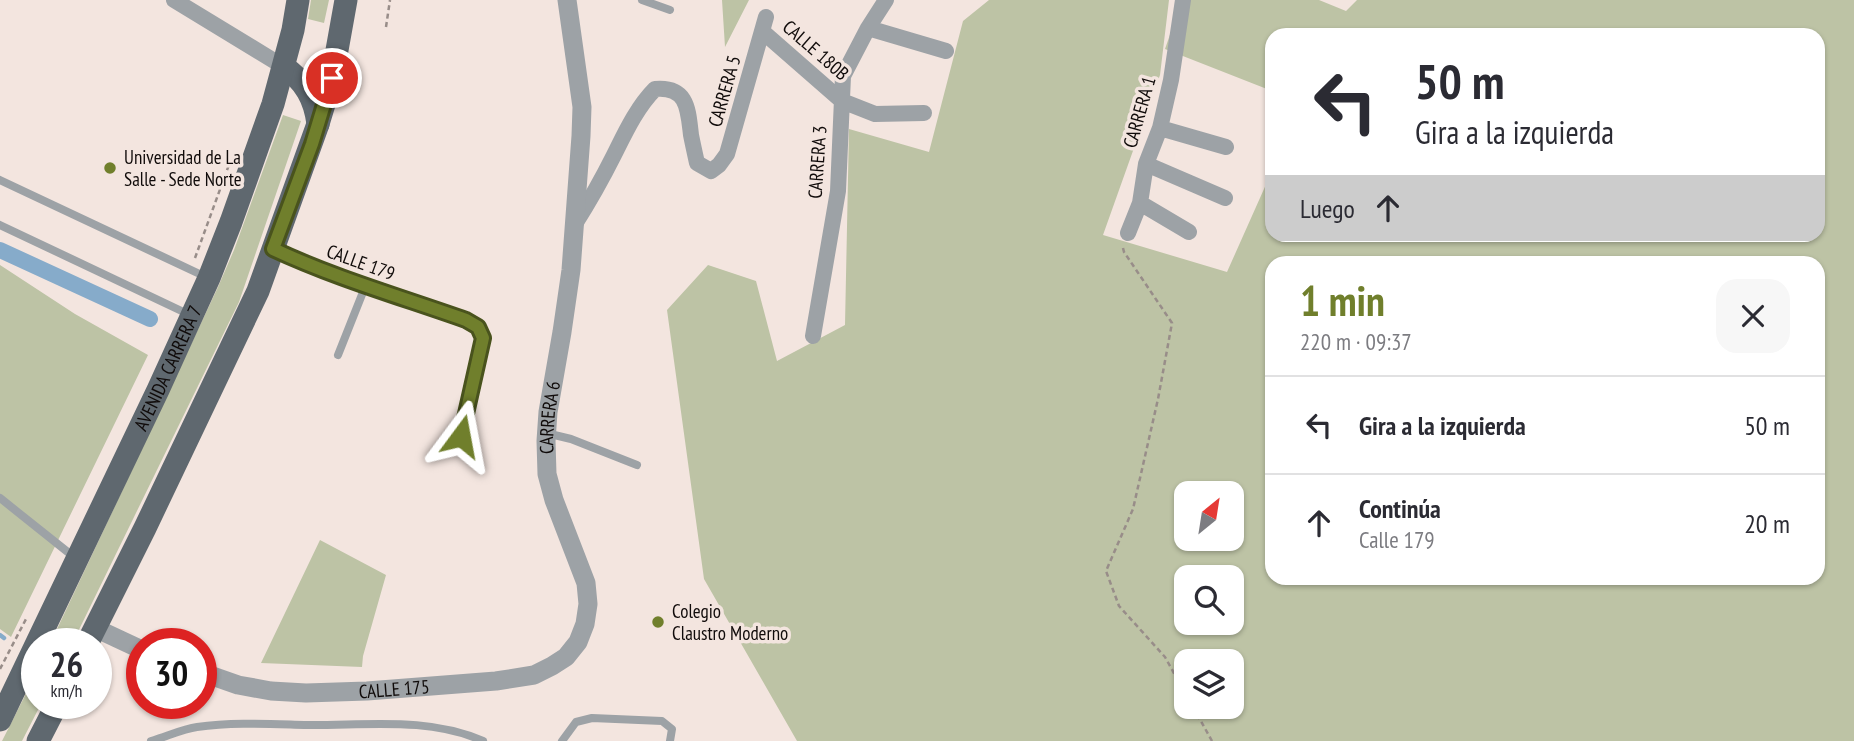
<!DOCTYPE html>
<html lang="es">
<head>
<meta charset="utf-8">
<style>
	:root { --surface:#fff; --page:#f7f7f7; --text:#2b2b33; --muted:#7c7c81; --line:#e1e1e2; --accent:#707f2c }
	body { margin:0; font-family:"PT Sans Narrow",sans-serif; background:var(--page); color:var(--text); height:100vh; display:flex; flex-direction:column; font-size:26px; white-space:nowrap }
	* { box-sizing:border-box; margin:0 }
	p { font-size:23px; color:var(--muted) }
	.icon { flex:none; width:38px; height:38px; fill:none; stroke:currentColor; stroke-width:2; stroke-linecap:round; stroke-linejoin:round }
	.map { position:relative; flex:1; overflow:hidden }
	.sheet { position:absolute; left:1265px; top:256px; width:560px; height:329px; display:flex; flex-direction:column; background:var(--surface); border-radius:21px; box-shadow:0 2px 5px #0004 }
	.sheet>* { flex:none }
	.hud { position:absolute; left:1265px; top:28px; width:560px; height:214px; border-radius:21px; box-shadow:0 2px 5px #0004; background:#fff; color:var(--text); overflow:hidden }
	.needle { width:46px; rotate:30deg }
	.controls { position:absolute; left:1174px; top:481px; display:grid; gap:14px }
	.controls a { display:grid; place-items:center; width:70px; height:70px; border-radius:14px; background:var(--surface); box-shadow:0 2px 5px #0004; font-size:35px }
	.speed { position:absolute; left:21px; top:628px; display:flex; gap:14px; font-size:35px; font-weight:700; text-align:center }
	.speed>* { display:grid; place-content:center; width:91px; height:91px; border-radius:50%; background:var(--surface); box-shadow:0 2px 5px #0004; line-height:1 }
	.speed small { font-size:18px; font-weight:400 }
	.speed .limit { border:10px solid #d22; background:#fff; color:#111 }
	.pin { position:absolute; display:grid; place-items:center; width:60px; height:60px; color:#fff; margin:-30px; border:4px solid #fff; border-radius:50%; box-shadow:0 2px 7px #0007 }
	.me { position:absolute; width:77px; margin:-38px; rotate:13deg; stroke-linejoin:round; filter:drop-shadow(0 0 5px #0008) }
	.turn { display:flex; align-items:center; gap:24px; height:147px; padding:0 35px; font-size:32px }
	.turn .icon { width:91px; height:91px; stroke-width:2.5 }
	.turn b { display:block; font-size:49px; line-height:60px }
	.then { display:flex; align-items:center; height:66px; padding:0 35px; background:#0003; gap:14px; font-size:26px }
	.round { display:grid; place-items:center; flex:none; width:74px; height:74px; border-radius:21px; background:var(--page) }
	.overview { display:flex; align-items:center; justify-content:space-between; height:119px; padding:0 35px }
	h1 { font-size:42px; font-weight:800; line-height:52px; color:var(--accent) }
	ul { padding:0; list-style:none }
	li { display:flex; align-items:center; gap:21px; height:98px; padding:0 35px; border-top:2px solid var(--line) }
	li div { flex:1 }
	li b { display:block; font-size:26px }
	li em { font-style:normal }
	.map>svg:first-child { display:block }
	.green { fill:#bdc3a5; fill-rule:evenodd }
	.lines { fill:none; stroke-linecap:round; stroke-linejoin:round }
	.stream { stroke:#86abca; stroke-width:4.5 }
	.canal { stroke:#86abca; stroke-width:16 }
	.path { stroke:#988d89; stroke-width:2.5; stroke-dasharray:5 3.5; stroke-linecap:butt }
	.service { stroke:#9da2a6; stroke-width:8 }
	.minor { stroke:#9da2a6; stroke-width:16 }
	.tertiary { stroke:#9da2a6; stroke-width:19 }
	.primary { stroke:#5f686f; stroke-width:23 }
	.route-casing { stroke:#49531d; stroke-width:18 }
	.route { stroke:#707f2c; stroke-width:12 }
	.poi-dot { fill:#707f2c; stroke:#f3e5df; stroke-width:2.5 }
	.labels { text-anchor:middle; dominant-baseline:central; stroke-width:7; stroke-linejoin:round; paint-order:stroke }
	.street-label { font-size:19px; fill:#100b0a; stroke:#f3e5df }
	.poi-label { font-size:19px; fill:#100b0a; stroke:#f3e5df; text-anchor:start }
</style>
</head>
<body>
<div class="map">
<svg width="1854" height="741" viewBox="0 0 1854 741">
	<rect width="100%" height="100%" fill="#f3e5df"/>
	<path class="green" d="M311,0h18l-5,23 -16,-4z
		M722,0h27l-24,47z
		M989,0h180l-9,75 -57,160 124,37 45,-101v63h546v-199h-546v56l-107,-42 17,-49h137l27,11 11,-11h497v741h-1057l-93,-162 -37,-269 41,-45 48,16 21,80 68,-36 4,-196 80,23 34,-131zM1272,262h546v316h-546zM1186,494h46v45h-46zM1186,578h46v45h-46zM1186,662h46v45h-46z
		M283,115l18,6 -62,181 -167,342h-22l168,-357 16,-37z
		M0,265l75,49 73,41 -137,282 -11,-8z
		M320,540l66,35 -23,81 -1,11 -101,-4z
		M37,672v32h4l-19,37h-20z"/>
	<g class="lines">
		<path class="stream" d="M0,635l4,3"/>
		<path class="canal" d="M0,250l150,69"/>
		<path class="path" d="M386,27l4,-27
			M1123,248l1,4 48,71 -14,76 -25,110 -27,62 13,35 46,51 21,38
			M195,258l35,-96
			M0,669l26,-50
			M1193,707l19,34"/>
		<path class="service" d="M642,0l28,10
			M0,180l206,97
			M0,225l190,90
			M338,355l27,-68
			M546,433l25,6 66,26
			M0,498l74,59
			M151,741c15,-4 31,-12 46,-14 35,-5 71,-3 107,-2 59,1 124,-9 179,16
			M562,741l14,-19 16,-4 70,3 10,8 -2,12"/>
		<path class="minor" d="M174,0l110,67
			M868,28l78,23
			M762,31l80,70 33,13 49,-1
			M1160,128l66,19
			M1146,164l79,34
			M1140,203l49,29
			M575,224c14,-22 27,-45 39,-69 11,-22 23,-48 41,-66 33,-3 33,21 36,46 2,10 4,19 6,28l14,8 8,-6 8,-11 39,-137
			M1128,233l12,-30 6,-39 14,-36 11,-48 12,-80
			M273,249c62,29 128,48 192,71l13,7 5,12 -22,97
			M813,336l25,-145 5,-115 25,-48 18,-28"/>
		<g class="tertiary">
			<path d="M95,628l47,22"/>
			<path id="s1" d="M201,672l37,13 33,6 35,2 61,-2 129,-10 38,-6 18,-9 14,-9 12,-15 7,-18 3,-20 -2,-21 -32,-83 -7,-26 -1,-33 2,-29 14,-80 9,-62 10,-134 1,-29 -15,-107"/>
		</g>
		<g class="primary">
			<path d="M284,67c21,14 31,32 34,57"/>
			<path d="M87,644l58,-116 113,-237 60,-167 14,-46 14,-78"/>
			<path id="s2" d="M0,720l158,-330 51,-112 22,-56 42,-118 20,-74 5,-30"/>
			<path d="M38,741l19,-37"/>
		</g>
	</g>
	<g class="lines">
		<g class="route-casing">
			<path id="route" d="M332,78l-20,66 -39,105c62,29 128,48 193,71l12,7 5,11 -22,98"/>
		</g>
		<use href="#route" class="route"/>
	</g>
	<g class="poi-dot">
		<circle cx="110" cy="168" r="7"/>
		<circle cx="658" cy="622" r="7"/>
	</g>
	<g class="labels">
		<g class="street-label">
			<text transform="translate(816 50) rotate(41)">CALLE 180B</text>
			<text transform="translate(724 91) rotate(-74)">CARRERA 5</text>
			<text transform="translate(1139 112) rotate(-74)">CARRERA 1</text>
			<text transform="translate(817 162) rotate(-86)">CARRERA 3</text>
			<text transform="translate(361 262) rotate(20)">CALLE 179</text>
			<text stroke="none"><textPath href="#s2" startOffset="390">AVENIDA CARRERA 7</textPath></text>
			<text stroke="none"><textPath href="#s1" startOffset="626">CARRERA 6</textPath></text>
			<text stroke="none"><textPath href="#s1" startOffset="196">CALLE 175</textPath></text>
		</g>
		<g class="poi-label">
			<text x="124" y="157">Universidad de La<tspan x="124" dy="22">Salle - Sede Norte</tspan></text>
			<text x="672" y="611">Colegio<tspan x="672" dy="22">Claustro Moderno</tspan></text>
		</g>
	</g>
</svg>
<div class="controls">
<a><svg class="needle" viewBox="-14 -14 28 28"><path d="M0-13l5 13h-10z" fill="#e53935"/><path d="M0 13l5-13h-10z" fill="#7c7c81"/></svg></a>
<a><svg class="icon" aria-label="search" viewBox="0 0 24 24"><circle cx="10" cy="10" r="6"/><path d="M15 15l6 6"/></svg></a>
<a><svg class="icon" aria-label="layers" viewBox="0 0 24 24"><path d="M12 4l9 5-9 5-9-5zM3 14l9 5 9-5"/></svg></a>
</div>
<div class="speed"><div>26<small>km/h</small></div><div class="limit">30</div></div>
<div class="pin" style="left:332px;top:78px;background:#d93025"><svg class="icon" aria-label="arrive" viewBox="0 0 24 24"><path d="M6 21V4h12l-3 4 3 4H6"/></svg></div>
<svg class="me" style="left:461px;top:436px" viewBox="-20 -20 40 40"><path d="M0-17L14 15 0 8-14 15z" fill="#707f2c" stroke="#fff" stroke-width="4"/></svg>
<div class="hud">
<div class="turn"><svg class="icon" aria-label="left" viewBox="0 0 24 24"><path d="M17 20v-9H6M10 6l-5 5 5 5"/></svg><div><b>50 m</b>Gira a la izquierda</div></div>
<div class="then">Luego<svg class="icon" aria-label="ahead" viewBox="0 0 24 24"><path d="M12 20V5M6 11l6-6 6 6"/></svg></div>
</div>
<section class="sheet">
<div class="overview"><div><h1>1 min</h1><p>220 m · 09:37</p></div><a class="round"><svg class="icon" aria-label="close" viewBox="0 0 24 24"><path d="M6 6l12 12M18 6L6 18"/></svg></a></div>
<ul>
<li><svg class="icon" aria-label="left" viewBox="0 0 24 24"><path d="M17 20v-9H6M10 6l-5 5 5 5"/></svg><div><b>Gira a la izquierda</b></div><em>50 m</em></li>
<li><svg class="icon" aria-label="ahead" viewBox="0 0 24 24"><path d="M12 20V5M6 11l6-6 6 6"/></svg><div><b>Continúa</b><p>Calle 179</p></div><em>20 m</em></li>
</ul>
</section>
</div>
</body>
</html>
